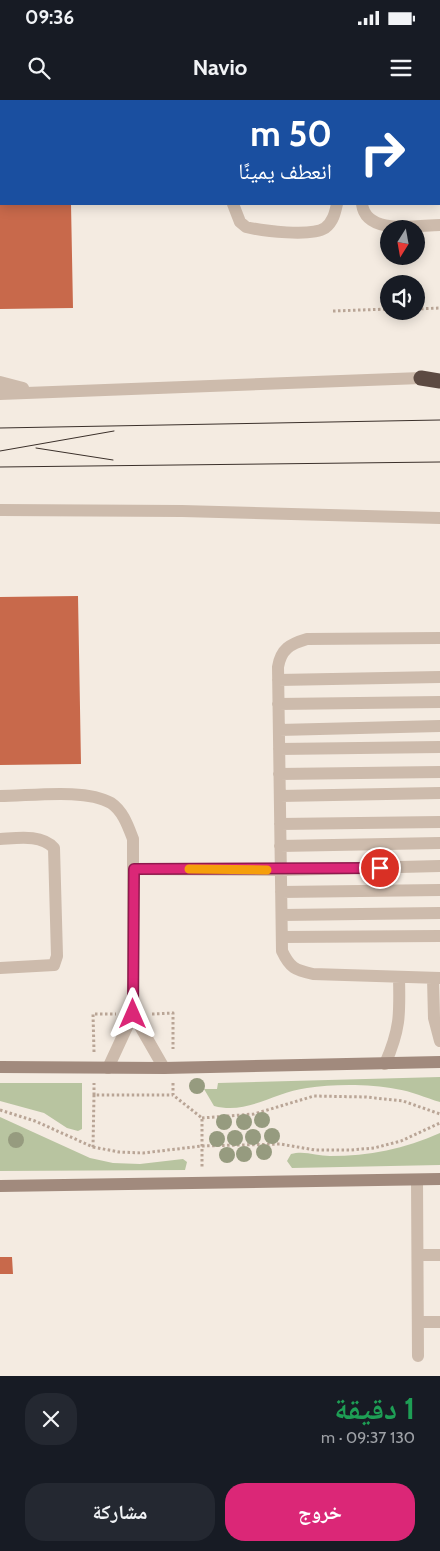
<!DOCTYPE html>
<html lang="ar">
<head>
<meta charset="utf-8">
<style>
	:root { --surface:#171b24; --page:#242831; --text:#f1f3f6; --muted:#9ea1a6; --accent:#db2777 }
	body { margin:0; font-family:Cabin,"Noto Naskh Arabic",sans-serif; background:var(--page); color:var(--text); direction:rtl; height:100vh; display:flex; flex-direction:column; font-size:19px; white-space:nowrap }
	* { box-sizing:border-box; margin:0 }
	p { font-size:16px; color:var(--muted) }
	.icon { flex:none; width:28px; height:28px; fill:none; stroke:currentColor; stroke-width:2; stroke-linecap:round; stroke-linejoin:round }
	.map { position:relative; height:1276px; overflow:hidden; direction:ltr }
	.details { display:flex; flex-direction:column; background:var(--surface); flex:1 }
	.details>* { flex:none }
	.hud { position:absolute; left:0px; top:0px; width:440px; height:105px; box-shadow:0 2px 12px #0003; direction:rtl; background:#1a4fa0; color:#fff; overflow:hidden }
	.needle { width:32px; rotate:191deg }
	.fabs { position:absolute; left:380px; top:120px; display:grid; gap:10px }
	.fabs a { display:grid; place-items:center; width:45px; height:45px; border-radius:50%; background:var(--surface); box-shadow:0 2px 12px #0003; font-size:25px }
	.pin { position:absolute; display:grid; place-items:center; width:42px; height:42px; color:#fff; margin:-21px; border:2px solid #fff; border-radius:50%; box-shadow:0 1px 5px #0007 }
	.me { position:absolute; width:55px; margin:-28px; rotate:0deg; stroke-linejoin:round; filter:drop-shadow(0 0 4px #0008) }
	.turn { display:flex; align-items:center; gap:18px; height:105px; padding:0 25px; font-size:22px }
	.turn .icon { width:65px; height:65px; stroke-width:2.5 }
	.turn b { display:block; font-size:35px; line-height:42px }
	.round { display:grid; place-items:center; flex:none; width:52px; height:52px; border-radius:20px; background:var(--page) }
	.head { display:flex; align-items:center; justify-content:space-between; height:85px; padding:0 25px }
	h1 { font-size:30px; font-weight:700; line-height:38px; color:#1e9e55 }
	.action { display:flex; gap:10px; margin-top:auto; padding:10px 25px }
	.action a { flex:1; height:58px; border-radius:20px; background:var(--accent); color:#fff; font-size:20px; font-weight:700; line-height:58px; text-align:center }
	.action a+a { background:var(--page); color:var(--text) }
	.status { display:flex; justify-content:space-between; align-items:center; height:35px; padding:0 25px; background:var(--surface); direction:ltr }
	.status svg { height:14px; fill:currentColor }
	header { display:flex; justify-content:space-between; align-items:center; height:65px; padding:0 25px; background:var(--surface); font-size:22px; font-weight:700 }
	.map>svg:first-child { display:block }
	.green { fill:#b8c4a0 }
	.building { fill:#c8694b }
	.lines { fill:none; stroke-linecap:round; stroke-linejoin:round }
	.path { stroke:#b9a596; stroke-width:3; stroke-dasharray:2.5 2.5; stroke-linecap:butt }
	.lane { stroke:#cdbbac; stroke-width:12 }
	.street { stroke:#cdbbac; stroke-width:12 }
	.secondary { stroke:#a18a7d; stroke-width:12 }
	.highway { stroke:#5c4a42; stroke-width:15 }
	.tram { stroke:#3b302b; stroke-width:1 }
	.tree { fill:#969b7f }
	.route-casing { stroke:#8e194d; stroke-width:12 }
	.route { stroke:#db2777; stroke-width:9 }
	.slow { stroke:#f59e0b; stroke-width:9 }
</style>
</head>
<body>
<div class="status"><b>09:36</b><svg viewBox="0 0 49 12"><path d="M0 12V9h3v3zM5 12V6h3v6zM10 12V3h3v9zM15 12V0h3v12zM26 1h20v11H26zM47 4h2v5h-2z"/></svg></div>
<header><svg class="icon" aria-label="menu" viewBox="0 0 24 24"><path d="M4 6h16M4 12h16M4 18h16"/></svg>Navio<svg class="icon" aria-label="search" viewBox="0 0 24 24"><circle cx="10" cy="10" r="6"/><path d="M15 15l6 6"/></svg></header>
<div class="map">
<svg width="440" height="1276" viewBox="0 0 440 1276">
	<rect width="100%" height="100%" fill="#f4ebe1"/>
	<path class="green" d="M440,977v25c-14,-4 -29,-11 -44,-13 -26,-5 -63,-5 -89,-1 -33,4 -59,27 -93,18l-10,-17h13l1,-6z
		M0,983h82v46l-4,2 -11,-3 -23,-15 -44,-12z
		M0,1017l90,41 23,5 27,1 43,-5 4,3 -2,8 -185,1z
		M440,1033v32l-148,3 -5,-7 4,-7c13,-4 26,2 39,2 39,0 75,-7 110,-23z"/>
	<path class="building" d="M0,104h71l2,104 -73,1z
		M78,496l3,168 -81,1v-168z
		M0,1157h12l1,17h-13z"/>
	<g class="lines">
		<path class="path" d="M416,209l24,-1
			M333,211l56,-2
			M152,914l21,-1v36
			M94,952l-1,-38h23
			M173,983v12l29,23v50
			M94,995v-12
			M0,1010l35,11 58,26 1,-52h79
			M202,1018l52,-4 60,-18 52,1 37,4 37,13
			M93,1047l26,5 24,1 59,-7 78,-2 35,6h36l23,-2 27,-7 39,-18"/>
		<path class="lane" d="M232,0v1
			M337,0v1
			M360,0v1
			M439,17h1
			M439,69h1
			M233,104l7,18 6,5c17,4 65,10 79,1 8,-6 10,-15 12,-24
			M362,104c4,32 55,21 78,21
			M440,538l-133,1c-17,5 -26,10 -29,28l4,284c8,17 13,19 31,23l127,4
			M278,580l162,-3
			M278,604l162,-2
			M279,630l161,-4
			M279,649l161,-2
			M279,674l161,-2
			M280,696l160,-3
			M280,724l160,-2
			M0,739c18,-1 41,-5 54,9l3,108 -3,9 -54,3
			M280,746l160,-3
			M134,769l147,1 159,-4
			M281,792l159,-2
			M282,815l158,-2
			M282,837l158,-1
			M433,878l1,40 6,23
			M385,964c15,-34 15,-49 14,-86
			M417,1080l1,176
			M418,1155h22
			M418,1222h22"/>
		<path class="street" d="M105,1l2,-1
			M0,13h1
			M0,282l23,6
			M0,294l421,-16
			M0,410l182,1 258,7
			M0,696c30,0 85,-8 111,7 12,8 17,23 22,36v175l-25,54
			M133,914l31,54"/>
		<path class="secondary" d="M0,967l164,1 276,-6
			M0,1086l440,-7"/>
		<path class="highway" d="M421,278l19,3"/>
		<path class="tram" d="M0,328l440,-8
			M36,348l77,12
			M0,351l114,-20
			M0,367l440,-5"/>
	</g>
	<g class="tree">
		<circle cx="197" cy="986" r="8"/>
		<circle cx="262" cy="1020" r="8"/>
		<circle cx="224" cy="1022" r="8"/>
		<circle cx="244" cy="1022" r="8"/>
		<circle cx="272" cy="1036" r="8"/>
		<circle cx="253" cy="1037" r="8"/>
		<circle cx="235" cy="1038" r="8"/>
		<circle cx="217" cy="1039" r="8"/>
		<circle cx="16" cy="1040" r="8"/>
		<circle cx="264" cy="1052" r="8"/>
		<circle cx="244" cy="1054" r="8"/>
		<circle cx="227" cy="1055" r="8"/>
	</g>
	<g class="lines">
		<g class="route-casing">
			<path id="route" d="M133,914l1,-145 246,-1"/>
		</g>
		<use href="#route" class="route"/>
		<path class="slow" d="M189,769l78,1"/>
	</g>
</svg>
<div class="fabs">
<a><svg class="needle" viewBox="-14 -14 28 28"><path d="M0-13l5 13h-10z" fill="#e53935"/><path d="M0 13l5-13h-10z" fill="#9ea1a6"/></svg></a>
<a><svg class="icon" aria-label="sound" viewBox="0 0 24 24"><path d="M4 9h4l5-4v14l-5-4H4zM17 9q2 3 0 6"/></svg></a>
</div>
<div class="pin" style="left:380px;top:768px;background:#d93025"><svg class="icon" aria-label="arrive" viewBox="0 0 24 24"><path d="M6 21V4h12l-3 4 3 4H6"/></svg></div>
<svg class="me" style="left:133px;top:914px" viewBox="-20 -20 40 40"><path d="M0-17L14 15 0 8-14 15z" fill="#db2777" stroke="#fff" stroke-width="4"/></svg>
<div class="hud">
<div class="turn"><svg class="icon" aria-label="right" viewBox="0 0 24 24"><path d="M7 20v-9h11M14 6l5 5-5 5"/></svg><div><b>50 m</b>انعطف يمينًا</div></div>
</div>
</div>
<section class="details">
<div class="head"><div><h1>1 دقيقة</h1><p>130 m · 09:37</p></div><a class="round"><svg class="icon" aria-label="close" viewBox="0 0 24 24"><path d="M6 6l12 12M18 6L6 18"/></svg></a></div>
<div class="action"><a>خروج</a><a>مشاركة</a></div>
</section>
</body>
</html>
